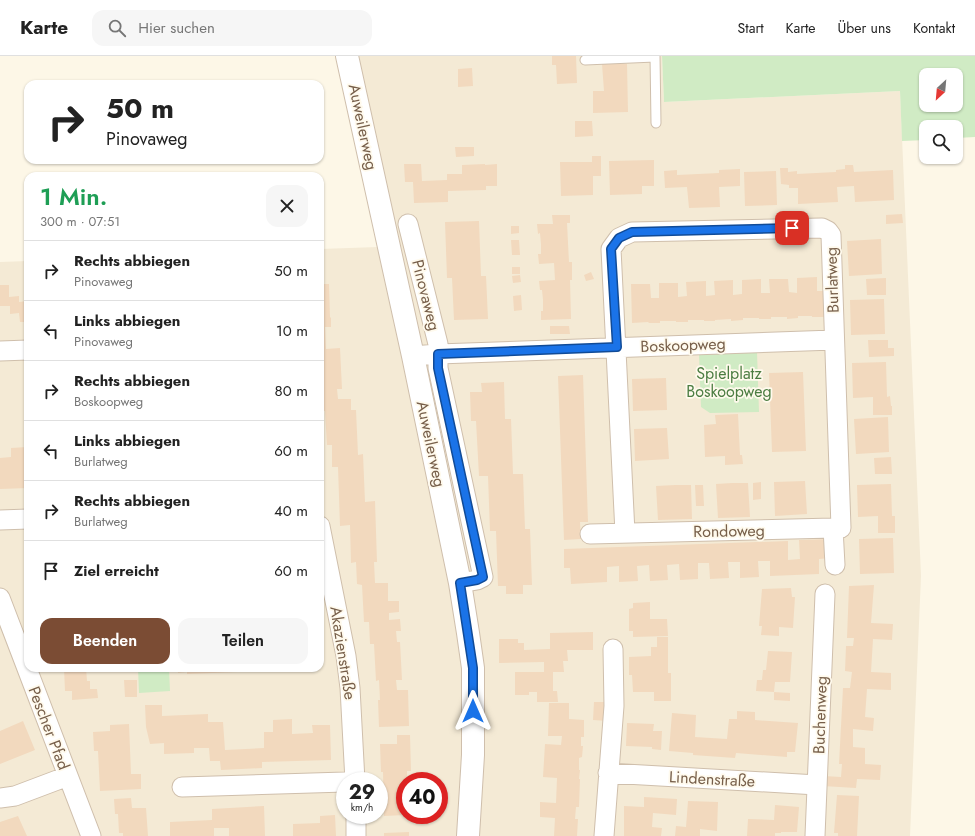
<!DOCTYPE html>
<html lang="de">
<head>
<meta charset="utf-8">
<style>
	:root { --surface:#fff; --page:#f6f6f6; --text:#222; --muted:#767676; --line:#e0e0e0; --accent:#7b4c34 }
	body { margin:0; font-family:Jost,sans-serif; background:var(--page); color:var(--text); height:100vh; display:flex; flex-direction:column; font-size:15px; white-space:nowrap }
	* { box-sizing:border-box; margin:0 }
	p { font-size:13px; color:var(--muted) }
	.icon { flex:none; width:22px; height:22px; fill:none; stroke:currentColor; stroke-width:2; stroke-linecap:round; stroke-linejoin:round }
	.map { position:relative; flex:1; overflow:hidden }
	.side { position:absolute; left:24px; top:116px; width:300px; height:500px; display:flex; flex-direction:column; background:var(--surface); border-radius:12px; box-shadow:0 1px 3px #0004 }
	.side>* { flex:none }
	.top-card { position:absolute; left:24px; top:24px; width:300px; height:84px; border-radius:12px; box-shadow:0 1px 3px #0004; background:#fff; color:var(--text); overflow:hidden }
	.needle { width:26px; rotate:206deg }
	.controls { position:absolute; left:919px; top:12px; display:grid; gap:8px }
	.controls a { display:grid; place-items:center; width:44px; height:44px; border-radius:8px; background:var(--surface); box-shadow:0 1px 3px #0004; font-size:20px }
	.speed { position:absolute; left:336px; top:716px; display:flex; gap:8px; font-size:20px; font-weight:700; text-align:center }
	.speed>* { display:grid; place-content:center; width:52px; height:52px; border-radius:50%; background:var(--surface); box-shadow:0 1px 3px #0004; line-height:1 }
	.speed small { font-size:10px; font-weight:400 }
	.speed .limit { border:6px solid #d22; background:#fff; color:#111 }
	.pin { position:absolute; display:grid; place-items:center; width:34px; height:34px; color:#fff; margin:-17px; border-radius:8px; box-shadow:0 2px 6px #0006 }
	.me { position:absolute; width:44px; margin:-22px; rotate:0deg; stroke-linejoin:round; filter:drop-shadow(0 0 3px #0008) }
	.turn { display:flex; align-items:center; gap:14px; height:84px; padding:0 16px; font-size:18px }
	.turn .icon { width:52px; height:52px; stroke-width:2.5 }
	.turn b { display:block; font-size:28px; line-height:34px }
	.round { display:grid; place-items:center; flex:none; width:42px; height:42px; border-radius:12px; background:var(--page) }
	.summary { display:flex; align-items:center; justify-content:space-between; height:68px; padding:0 16px }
	h1 { font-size:24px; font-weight:600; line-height:30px; color:#1e9e55 }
	.action { display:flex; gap:8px; margin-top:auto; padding:8px 16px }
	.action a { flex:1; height:46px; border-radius:12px; background:var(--accent); color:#fff; font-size:16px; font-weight:600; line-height:46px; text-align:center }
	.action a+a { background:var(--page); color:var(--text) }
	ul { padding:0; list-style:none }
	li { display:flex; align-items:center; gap:12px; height:60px; padding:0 16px; border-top:1px solid var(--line) }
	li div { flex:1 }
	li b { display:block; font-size:15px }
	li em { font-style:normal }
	header { display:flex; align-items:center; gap:24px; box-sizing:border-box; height:56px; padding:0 20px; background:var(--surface); border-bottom:1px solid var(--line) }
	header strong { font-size:19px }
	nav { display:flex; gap:22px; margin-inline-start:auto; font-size:14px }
	.search { width:280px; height:36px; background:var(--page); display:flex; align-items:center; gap:10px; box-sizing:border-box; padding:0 14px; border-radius:12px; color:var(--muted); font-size:15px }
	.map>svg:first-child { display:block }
	.residential { fill:#f4ead5; fill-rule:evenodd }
	.green { fill:#d0ebc4; fill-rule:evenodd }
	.building { fill:#f2d9be }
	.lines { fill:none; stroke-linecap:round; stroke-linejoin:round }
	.service-casing { stroke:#cfbfac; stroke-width:11 }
	.minor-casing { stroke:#cfbfac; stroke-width:21 }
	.tertiary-casing { stroke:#cfbfac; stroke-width:24 }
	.service { stroke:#fff; stroke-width:9 }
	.minor { stroke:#fff; stroke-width:19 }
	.tertiary { stroke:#fff; stroke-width:22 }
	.route-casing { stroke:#114b97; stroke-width:10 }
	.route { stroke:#1a73e8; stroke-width:7 }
	.labels { text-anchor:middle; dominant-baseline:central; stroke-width:3.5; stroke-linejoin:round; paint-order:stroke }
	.street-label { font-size:16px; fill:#775f4a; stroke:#fffaed }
	.park-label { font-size:16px; fill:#4c7d42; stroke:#fffaed }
</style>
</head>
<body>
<header>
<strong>Karte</strong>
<div class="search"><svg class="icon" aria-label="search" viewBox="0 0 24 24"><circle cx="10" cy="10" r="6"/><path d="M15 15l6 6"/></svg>Hier suchen</div>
<nav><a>Start</a><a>Karte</a><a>Über uns</a><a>Kontakt</a></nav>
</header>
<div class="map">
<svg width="975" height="780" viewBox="0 0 975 780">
	<rect width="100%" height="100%" fill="#fdf7e7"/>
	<path class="residential" d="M336,0h326l2,46 236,-11 21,485 -11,260h-910v-574l28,-1v407h292v-419l58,-2zM345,725h34v34h-34zM405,725h34v34h-34z"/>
	<path class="green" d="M662,0h313v81l-19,1v-11h-30v13l-24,1 -2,-50 -236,11zM926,19h30v30h-30z
		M757,296l2,60 -49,1 -9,-6 -2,-52z
		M138,612h31l1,23 -31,2z"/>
	<path class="building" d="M552,0h24l1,27 -20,1 -1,-19h-4z
		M602,8h25l1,48 -35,1v-22h11z
		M472,12l1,18 -15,1v-18z
		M575,65h17l1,15 -18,1z
		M455,91h19v9l-18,1z
		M592,100h9v20h-8v19l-32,1 -1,-34h32z
		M654,104v26h-12v8l-32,1 -1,-34z
		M404,108h17l1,17 25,-1v-6h15v-9l23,-1v1l12,-1v22h-11v4l-38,1v11l-34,1 -1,-21h-8z
		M845,109h8l1,7 39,-2 1,30 -39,2 -1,-16 -17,1 1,15 -40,2v-16h-9v-3l-8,-1 -1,-16h8v4l9,-1v3l39,-2v-2l9,-1z
		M740,113v17l-21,1 1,20 -31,1 -2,-21 -22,1 -1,-17 13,-1v5l42,-2v-3z
		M776,115l1,34 -32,1 -1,-34z
		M902,158l1,9 -17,1v-9z
		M552,159h18v8h-3l2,39h3v18h-2l1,39 -30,1v-9h2v-11l-1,-10h-2l-1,-9 16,-1 -1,-17 -15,1 -1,-10h3v-10l-1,-11 -2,1 -1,-10h16z
		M479,165l2,55h5l2,43 -34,1 -2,-42h-5l-2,-56z
		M511,170h8v7l-8,1z
		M881,183l1,35 -33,2 -2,-35z
		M511,184h8l1,15h-8z
		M512,211h8v7h-8z
		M591,216l3,7 -8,2 -2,-6z
		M520,219l1,7 -8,1 -1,-7z
		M817,221v14h10l1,26h-16v-1h-14v2l-11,1v-2h-16v2h-12v-1h-16v2l-12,1v-2l-16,1v1h-11v-1h-16v2h-12v-1h-16v2h-11l-1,-1 -16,1 -1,-39h19l1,14h8v-15h19v14l9,-1 -1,-14 20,-1v15l9,-1 -1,-14 19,-1v15l9,-1v-14l19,-1v14h9l-1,-14h19l1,13 8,1v-15z
		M886,222v17h-19l-1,-16z
		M320,228h9l1,34 1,-1v10h-6l1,22 14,-1 2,41h-5l1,10h13v11h5l2,45 5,-1 2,48 10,-1 2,61h-3l1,21h13v18h11v11l-10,1v7l11,-1 1,12h-5l1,11h3l2,38h-6l1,10h11l1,36 -30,1 -1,-27h2l-1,-20 -3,1 -2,-37h-4l-1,-22h-5l-2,-37 -5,-1 -1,-22 -5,1 -1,-38 -10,1 -2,-59h-6v-22h-5l-2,-34h-4l-1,-22z
		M0,229h9v12l10,-1v6l9,-1v21h-8l-1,-9 -9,1v-8h-10z
		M521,239l1,15 -8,1 -1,-15z
		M884,243l1,35 -34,1 -1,-35z
		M550,270h19l1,8h-20z
		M868,284h20v8h6v8l-25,1z
		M886,306l1,35 3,-1 1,10h1v9h-19v-18l-20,1 -1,-35z
		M803,316l3,79 -34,1 -3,-79z
		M583,319l5,147h-8l1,17 -17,1 -6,-164z
		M666,322l1,32 -34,1 -1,-32z
		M504,326l1,37h6l2,55h10l2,55h5l2,56h-9v9h-17v-8h-8l-2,-55h-6l-2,-55h-9l-3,-55h-5l-1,-29h12l-1,-9z
		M738,358l2,41h2l1,9 -18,1v-9l-20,1 -1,-32 12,-1 -1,-9z
		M888,361l1,35 -33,2 -2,-35z
		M667,372l2,31 -34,2 -1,-32z
		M27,391l1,41 -28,1v-31l11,-1v-9z
		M891,401l1,17h-17l-1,-16z
		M805,425l2,33 -32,2 -1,-34z
		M761,426v17l-8,1v-17z
		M732,427h16l2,34 -32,1 -2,-34z
		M891,428l1,32h3v17h-17v-17l-20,1 -1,-32z
		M675,429h16l1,34 -34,1 -2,-34z
		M695,429h8l1,21h-8z
		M893,482l1,35 -34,1 -1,-35z
		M830,483v19l-11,1v15l-49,2v-15h-12l1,16 -19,1v-16h-12l1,16 -19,1 -1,-16h-11v16l-18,1 -1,-16 -12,1 1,15 -18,1 -1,-16 -12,1 1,15 -19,1v-16l-12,1v15l-36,2 -1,-16h-6v-19l224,-8v19l12,-1 -1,-19z
		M874,529l-3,38 22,1 -1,16 -19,-1 -2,33 20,1v17l-24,-1 -2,28 9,1 -1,13 -20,-2v18l12,1v16l16,1 -1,15 -23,-1 -1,9 -33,-2 1,-10 17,1 1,-13h-3l4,-76h7l2,-16 -7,-1 1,-25h7l1,-8h-7l2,-52z
		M791,532l1,9h3l-2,31 -14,-1v9l-18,-1 1,-9h-3l3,-37z
		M650,546v17h17l1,17 -35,1v-6h-4v-22l4,-1v-5z
		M593,576v18h-26l1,11h-5l1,11h-11v19h4l1,11h-21v-10h-8v3h-14v-23h29v-10l-45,1v-24h19v4h6v7l26,-1v-16z
		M657,581h11v36h3v28h-17v-9h-21l-1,-17h-3v-18l22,-1v-9h6z
		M768,595l24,1 -2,30h-15l-1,10 -18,-1 1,-11h5l1,-10h3z
		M64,612h22l1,13h3v8h7l1,9 -26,2v-9h-7z
		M178,612h112v2l-103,4v-2l-9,1z
		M124,624h13v17h-12z
		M774,636l16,1v8l-16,-1z
		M594,646h14v19l-15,-1z
		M549,647h20v16l15,1v17h-3v9h2l-1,11 -3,1v12h1l-1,9h1l-1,28h-3l-1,12h3l-1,17h-23l1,-18 -15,-1v-15l16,1 1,-25 -14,-1 2,-33 16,1 1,-9h-14z
		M145,649h17v11l46,-2v8h15l2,28 39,-2v-16h9v-12l19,-1v15l21,-1 -1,-8h18l1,35 -69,2v6l-41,2 -1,-9h-10l-1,-13h-15v5l-30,1v-11l-14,1 -4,-17z
		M737,655l18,1v8l43,3 -3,29h-8v5l-51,-4 -1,5 -42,-3v-2l-24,-2 3,-38 24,2 -1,22 32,2 2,-20h8z
		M23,665l12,29 -35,14v-33z
		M627,667l27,1 -1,7h9l-1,19 -9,-1v-2l-26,-1z
		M129,668l2,50h10v15l-41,2 -2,-40h-4l-1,-19 17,-1v-6z
		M397,679h13l1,36h-4v8h8v2h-10v34l-21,1 -1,-44h-2l-1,-28h17z
		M837,739l22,1 -2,40h-19v-3h-4z
		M644,741l33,2 -1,16 -23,-2 -1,14 10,1 -1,8h-37v-30l20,1z
		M131,742l1,10h14l2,28h-25v-3h-4l-1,-19h-3l-1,-15z
		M688,745l30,1 -1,29 -17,-2v7h-25l1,-10 10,1z
		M775,749l24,2 -2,25h-16v1h-6v3h-28l1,-17 26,1z
		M264,750l1,30h-36v-8h-15v8h-44v-14l42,-2v-11z
		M335,759l1,21h-43v-12l27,-1v-7z
		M18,760l9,20h-27v-14z
		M409,776v4h-25v-3z"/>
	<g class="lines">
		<g class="service-casing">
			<path id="service" d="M655,0l1,67
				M585,4l70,-3"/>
		</g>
		<g class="minor-casing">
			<path id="minor" d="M408,168l30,120v24l45,209 -6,3 -17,3
				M0,295l28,-1
				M413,300l25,-2 396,-14
				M0,464l28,-1
				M320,470l26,130 4,32 5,93
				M833,472l2,37
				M590,478l243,-6h8l-10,-293 -3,-4 -6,-3 -190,4 -13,6 -8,11 14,284
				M0,542l91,238
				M608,717l209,12
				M182,731l163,-5
				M0,742l15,-2 53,-20
				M356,759v21
				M604,780l10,-130 -1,-57
				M815,780l10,-242"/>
		</g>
		<g class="tertiary-casing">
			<path id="tertiary" d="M347,0l66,300 47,227 8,50 5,35v87l-5,81"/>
		</g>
		<use href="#service" class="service"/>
		<use href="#minor" class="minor"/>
		<use href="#tertiary" class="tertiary"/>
	</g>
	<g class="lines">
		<g class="route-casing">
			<path id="route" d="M473,655v-43l-13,-85 17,-3 6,-3 -45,-209v-14l179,-7 -6,-98 8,-11 13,-6 160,-4"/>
		</g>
		<use href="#route" class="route"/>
	</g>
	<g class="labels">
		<g class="street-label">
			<text transform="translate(363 71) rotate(78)">Auweilerweg</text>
			<text transform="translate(832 224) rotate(-92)">Burlatweg</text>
			<text transform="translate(426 239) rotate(76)">Pinovaweg</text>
			<text transform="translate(683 289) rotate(-2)">Boskoopweg</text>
			<text transform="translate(431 388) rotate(78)">Auweilerweg</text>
			<text transform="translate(729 475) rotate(-1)">Rondoweg</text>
			<text transform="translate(343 597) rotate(81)">Akazienstraße</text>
			<text transform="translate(820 659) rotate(-88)">Buchenweg</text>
			<text transform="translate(49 672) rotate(69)">Pescher Pfad</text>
			<text transform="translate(712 723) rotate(3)">Lindenstraße</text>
		</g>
		<g class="park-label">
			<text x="729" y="317">Spielplatz<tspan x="729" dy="18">Boskoopweg</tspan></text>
		</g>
	</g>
</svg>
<div class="controls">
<a><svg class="needle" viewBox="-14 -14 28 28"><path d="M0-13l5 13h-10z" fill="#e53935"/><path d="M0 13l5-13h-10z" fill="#767676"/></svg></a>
<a><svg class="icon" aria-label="search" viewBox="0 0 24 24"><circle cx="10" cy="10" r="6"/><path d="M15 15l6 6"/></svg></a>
</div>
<div class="speed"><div>29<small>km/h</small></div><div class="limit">40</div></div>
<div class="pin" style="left:792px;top:172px;background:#d93025"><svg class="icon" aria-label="arrive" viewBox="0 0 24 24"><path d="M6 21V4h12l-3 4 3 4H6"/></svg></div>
<svg class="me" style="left:473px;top:655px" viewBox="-20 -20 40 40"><path d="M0-17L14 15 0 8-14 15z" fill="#1a73e8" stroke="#fff" stroke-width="4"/></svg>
<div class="top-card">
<div class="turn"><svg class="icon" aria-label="right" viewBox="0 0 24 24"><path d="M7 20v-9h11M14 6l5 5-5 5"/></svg><div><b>50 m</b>Pinovaweg</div></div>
</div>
<section class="side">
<div class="summary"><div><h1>1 Min.</h1><p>300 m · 07:51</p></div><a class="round"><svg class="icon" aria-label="close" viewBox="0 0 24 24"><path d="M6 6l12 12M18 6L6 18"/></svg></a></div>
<ul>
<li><svg class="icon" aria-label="right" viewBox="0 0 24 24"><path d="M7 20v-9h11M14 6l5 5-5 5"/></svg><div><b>Rechts abbiegen</b><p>Pinovaweg</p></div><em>50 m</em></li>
<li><svg class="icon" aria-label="left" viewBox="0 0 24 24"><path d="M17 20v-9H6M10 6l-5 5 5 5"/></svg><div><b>Links abbiegen</b><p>Pinovaweg</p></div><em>10 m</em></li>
<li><svg class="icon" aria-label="right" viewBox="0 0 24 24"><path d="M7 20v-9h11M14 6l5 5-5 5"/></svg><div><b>Rechts abbiegen</b><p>Boskoopweg</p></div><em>80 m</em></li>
<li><svg class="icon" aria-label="left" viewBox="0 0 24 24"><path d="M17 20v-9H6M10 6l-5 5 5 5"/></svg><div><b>Links abbiegen</b><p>Burlatweg</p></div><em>60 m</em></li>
<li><svg class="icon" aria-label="right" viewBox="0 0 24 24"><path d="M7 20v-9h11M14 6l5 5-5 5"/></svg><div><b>Rechts abbiegen</b><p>Burlatweg</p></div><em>40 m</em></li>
<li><svg class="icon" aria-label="arrive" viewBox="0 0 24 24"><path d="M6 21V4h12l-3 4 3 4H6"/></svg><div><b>Ziel erreicht</b></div><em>60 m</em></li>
</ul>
<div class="action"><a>Beenden</a><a>Teilen</a></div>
</section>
</div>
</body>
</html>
